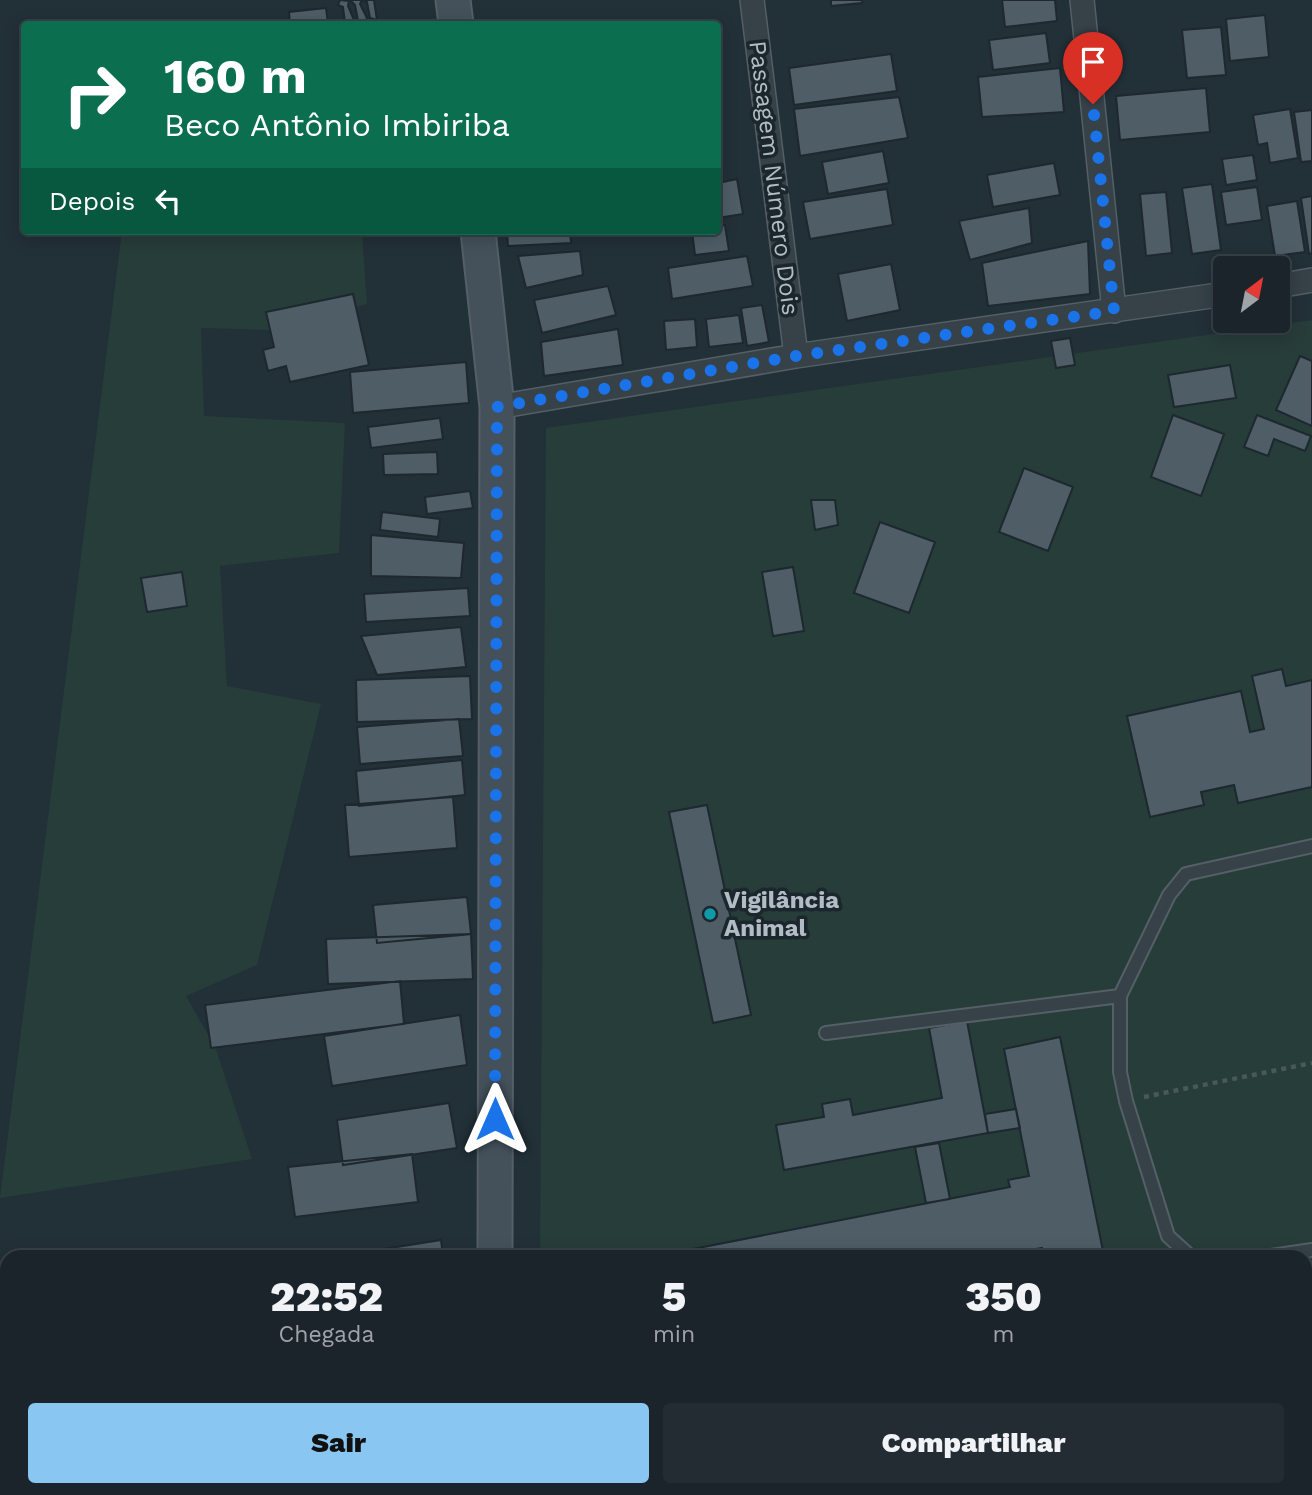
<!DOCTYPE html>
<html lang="pt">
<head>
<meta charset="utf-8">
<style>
	:root { --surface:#1a242a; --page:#232c32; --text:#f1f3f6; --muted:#9fa4a8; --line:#384147; --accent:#89c6f1 }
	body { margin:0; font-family:"Work Sans",sans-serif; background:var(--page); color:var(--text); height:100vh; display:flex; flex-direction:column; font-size:26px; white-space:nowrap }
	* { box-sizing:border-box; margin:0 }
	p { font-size:23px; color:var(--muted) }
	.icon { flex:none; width:38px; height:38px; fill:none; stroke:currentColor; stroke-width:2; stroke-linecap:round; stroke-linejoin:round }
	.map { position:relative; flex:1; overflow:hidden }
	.drawer { position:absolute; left:0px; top:1250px; width:1312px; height:247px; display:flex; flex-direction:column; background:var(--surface); border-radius:21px 21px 0 0; box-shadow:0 4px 18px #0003,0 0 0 2px var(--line) }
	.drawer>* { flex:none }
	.top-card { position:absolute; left:21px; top:21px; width:700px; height:214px; border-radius:7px; box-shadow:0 4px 18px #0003,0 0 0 2px var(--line); background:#0b6e4f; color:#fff; overflow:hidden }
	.needle { width:46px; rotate:32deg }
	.buttons { position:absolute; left:1213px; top:256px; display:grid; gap:14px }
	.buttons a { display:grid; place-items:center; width:77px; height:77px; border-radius:7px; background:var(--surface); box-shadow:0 4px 18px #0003,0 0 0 2px var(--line); font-size:35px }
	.pin { position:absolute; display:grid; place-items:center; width:60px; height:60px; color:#fff; margin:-72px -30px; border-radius:50% 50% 50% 0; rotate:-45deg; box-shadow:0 0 7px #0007 }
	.pin .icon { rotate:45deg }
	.me { position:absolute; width:77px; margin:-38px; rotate:0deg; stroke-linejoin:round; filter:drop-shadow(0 0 5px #0008) }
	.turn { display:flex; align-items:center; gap:24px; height:147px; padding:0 28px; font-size:32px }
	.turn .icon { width:91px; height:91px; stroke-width:2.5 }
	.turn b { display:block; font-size:49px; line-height:60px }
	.then { display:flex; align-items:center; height:66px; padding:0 28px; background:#0003; gap:14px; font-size:26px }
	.eta { display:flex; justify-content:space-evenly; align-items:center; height:119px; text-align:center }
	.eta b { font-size:42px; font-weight:800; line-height:49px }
	.button { display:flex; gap:14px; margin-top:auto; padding:14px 28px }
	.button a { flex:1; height:80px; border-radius:7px; background:var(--accent); color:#111; font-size:28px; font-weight:800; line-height:80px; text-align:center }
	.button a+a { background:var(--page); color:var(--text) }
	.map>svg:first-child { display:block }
	.green { fill:#273d39 }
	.building { fill:#4e5d66; stroke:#1d282f; stroke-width:2 }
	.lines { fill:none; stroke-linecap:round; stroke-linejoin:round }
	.lane-casing { stroke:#545f66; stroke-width:16 }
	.street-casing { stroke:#545f66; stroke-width:26 }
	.secondary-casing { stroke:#545f66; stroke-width:37 }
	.path { stroke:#465a58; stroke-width:4.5; stroke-dasharray:5 5; stroke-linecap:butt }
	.lane { stroke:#364148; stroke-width:12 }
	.street { stroke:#364148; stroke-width:23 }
	.secondary { stroke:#44515b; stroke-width:33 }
	.route { stroke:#1a73e8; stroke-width:12; stroke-dasharray:0 21.6 }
	.culture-dot { fill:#0f9aa8; stroke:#1b262d; stroke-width:2.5 }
	.labels { text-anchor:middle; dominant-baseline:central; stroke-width:7; stroke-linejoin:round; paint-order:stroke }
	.street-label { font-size:24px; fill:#b1bcc4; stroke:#1b262d }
	.poi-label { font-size:24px; font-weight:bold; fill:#b1bcc4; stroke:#1b262d; text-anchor:start }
</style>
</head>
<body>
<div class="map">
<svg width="1312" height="1495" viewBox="0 0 1312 1495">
	<rect width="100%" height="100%" fill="#223038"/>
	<path class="green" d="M122,231h240l5,73 -98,26 -68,-2 3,88 141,7 -6,130 -119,13 7,120 94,18 -64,261 -71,31 30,53 36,110 -252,39z
		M1312,320v1175h-739l-1,-6h734v-233h-766l6,-828z"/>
	<path class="building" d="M340,0l9,1 -1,5 6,14 -2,4 -7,-1 -2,-16 -5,-2z
		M350,0h12l-2,4 7,14 -2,4 -7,-1 -3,-16z
		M363,0h11l3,20 -7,-2 -3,-16z
		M831,0h31v3l-31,3z
		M1002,0h53l2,21 -52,6z
		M326,8l2,16h-38l-1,-12z
		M1265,15l4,42 -39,4 -4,-42z
		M1221,27l5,48 -39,3 -5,-48z
		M1046,33l4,30 -57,7 -4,-30z
		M891,54l6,37 -103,14 -5,-37z
		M1060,68l4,44 -82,5 -4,-40z
		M1206,88l4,44 -90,8 -4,-44z
		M899,97l9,41 -108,18 -6,-47z
		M1290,109l8,49 -28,5 -3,-20 -9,2 -5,-30z
		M1312,110v51l-11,1 -7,-50z
		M883,151l6,32 -61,11 -6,-32z
		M1253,155l4,25 -31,5 -4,-26z
		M1054,163l6,32 -67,12 -6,-32z
		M737,179l6,35 -25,4v-35z
		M1212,184l9,66 -29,4 -10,-66z
		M1257,187l5,33 -36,5 -5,-33z
		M887,189l6,36 -83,14 -7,-37z
		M1166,192l6,61 -26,3 -6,-62z
		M1312,196v57l-3,1 -8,-56z
		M1297,201l8,51 -30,4 -8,-50z
		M1029,208l3,35 -62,17 -11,-39z
		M725,225l4,26 -34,4 -3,-24h26v-5z
		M507,231h63l1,12 -63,3z
		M1088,241l2,53 -102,12 -6,-43z
		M580,251l3,24 -57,13 -8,-32z
		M747,256l6,30 -81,13 -4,-31z
		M891,264l9,46 -53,11 -9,-47z
		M608,286l8,29 -74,18 -8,-33z
		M353,294l16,71 -79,17 -4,-16 -18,5 -5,-21 11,-3 -8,-35z
		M762,305l7,37 -22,4 -6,-38z
		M739,315l4,28 -34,4 -3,-28z
		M695,319l2,28 -31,3 -2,-29z
		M618,329l5,36 -79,11 -3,-34z
		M1070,338l5,27 -19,3 -5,-27z
		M1300,356l12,5v65l-36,-16z
		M466,362l3,41 -116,10 -3,-41z
		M1230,365l6,33 -62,9 -6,-32z
		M1173,415l51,19 -23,62 -50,-19z
		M1257,415l54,21 -6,15 -31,-12 -6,17 -24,-9z
		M440,418l3,21 -72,9 -3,-21z
		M437,452l1,22 -54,1 -1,-21z
		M1024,468l49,19 -25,64 -49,-19z
		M470,491l3,17 -46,6 -2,-17z
		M811,500h24l3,25 -23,5z
		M382,512l58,7 -2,18 -58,-7z
		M880,522l55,20 -26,71 -55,-20z
		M371,535l93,8 -3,35 -90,-2z
		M793,567l11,64 -31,5 -11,-64z
		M182,572l5,34 -40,6 -6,-34z
		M468,588l2,28 -104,6 -2,-28z
		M461,627l5,40 -89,8 -16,-39z
		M1282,669l4,17 26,-6v107l-74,16 -4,-18 -33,7 3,13 -54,12 -23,-101 114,-25 9,41 14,-3 -12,-53z
		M470,676l2,43 -115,3 -1,-42z
		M459,719l4,37 -103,8 -3,-37z
		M462,760l3,35 -106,11 -3,-35z
		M453,797l4,51 -108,9 -4,-52z
		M707,805l44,210 -38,8 -44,-211z
		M467,897l4,37 -94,9 -4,-38z
		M471,934l2,45 -145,5 -2,-45z
		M400,981l4,43 -193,24 -6,-43z
		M460,1015l7,50 -135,21 -8,-50z
		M967,1021l21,112 -204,37 -8,-45 48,-8 -2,-13 28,-5 3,16 89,-17 -13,-70z
		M1060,1037l44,219h-60l-2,-8 -44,8h-303l-2,-7 317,-62 -2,-7 21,-4 -25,-127z
		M449,1103l8,45 -114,17 -6,-45z
		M1016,1109l4,19 -32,5 -3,-19z
		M939,1143l11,56 -24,4 -11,-56z
		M412,1154l6,48 -123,15 -7,-50z
		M441,1240l2,16h-103z
		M420,1489h54l-43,6h-11z"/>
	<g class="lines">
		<g class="lane-casing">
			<path id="lane" d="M826,1033l294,-37
				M1190,1256l-22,-20 -42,-135 -6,-29v-76l49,-101 17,-21 126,-28
				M1270,1256l42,-6"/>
		</g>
		<g class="street-casing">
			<path id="street" d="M752,0l44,356
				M1082,0l32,311
				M1278,286l34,-6
				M497,407l299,-51 429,-62"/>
		</g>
		<g class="secondary-casing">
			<path id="secondary" d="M453,0l3,24
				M478,231l19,176 -2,849
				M522,1489l1,6"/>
		</g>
		<path class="path" d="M1144,1097l168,-34"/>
		<use href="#lane" class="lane"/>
		<use href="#street" class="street"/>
		<use href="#secondary" class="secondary"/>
	</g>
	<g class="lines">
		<path class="route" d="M495,1119l2,-712 299,-51 318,-45 -21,-207"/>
	</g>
	<circle class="culture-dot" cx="710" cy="914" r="7"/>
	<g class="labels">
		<g class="street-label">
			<text transform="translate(774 178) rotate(83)">Passagem Número Dois</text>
		</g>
		<g class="poi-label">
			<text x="724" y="900">Vigilância<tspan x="724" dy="28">Animal</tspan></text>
		</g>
	</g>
</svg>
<div class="buttons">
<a><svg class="needle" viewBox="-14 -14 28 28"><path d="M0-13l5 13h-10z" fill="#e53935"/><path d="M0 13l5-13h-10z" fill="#9fa4a8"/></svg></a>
</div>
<div class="pin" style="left:1093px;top:104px;background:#d93025"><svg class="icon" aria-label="arrive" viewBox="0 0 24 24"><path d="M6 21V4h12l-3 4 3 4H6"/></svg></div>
<svg class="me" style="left:495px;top:1119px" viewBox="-20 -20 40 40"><path d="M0-17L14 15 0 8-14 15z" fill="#1a73e8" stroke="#fff" stroke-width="4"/></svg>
<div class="top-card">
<div class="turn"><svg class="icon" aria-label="right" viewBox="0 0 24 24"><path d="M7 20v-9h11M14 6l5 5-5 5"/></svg><div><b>160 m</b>Beco Antônio Imbiriba</div></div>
<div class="then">Depois<svg class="icon" aria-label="left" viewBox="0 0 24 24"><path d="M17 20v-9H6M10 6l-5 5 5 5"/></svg></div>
</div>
<section class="drawer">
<div class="eta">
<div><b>22:52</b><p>Chegada</p></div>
<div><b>5</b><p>min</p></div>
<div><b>350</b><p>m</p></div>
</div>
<div class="button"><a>Sair</a><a>Compartilhar</a></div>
</section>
</div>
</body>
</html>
